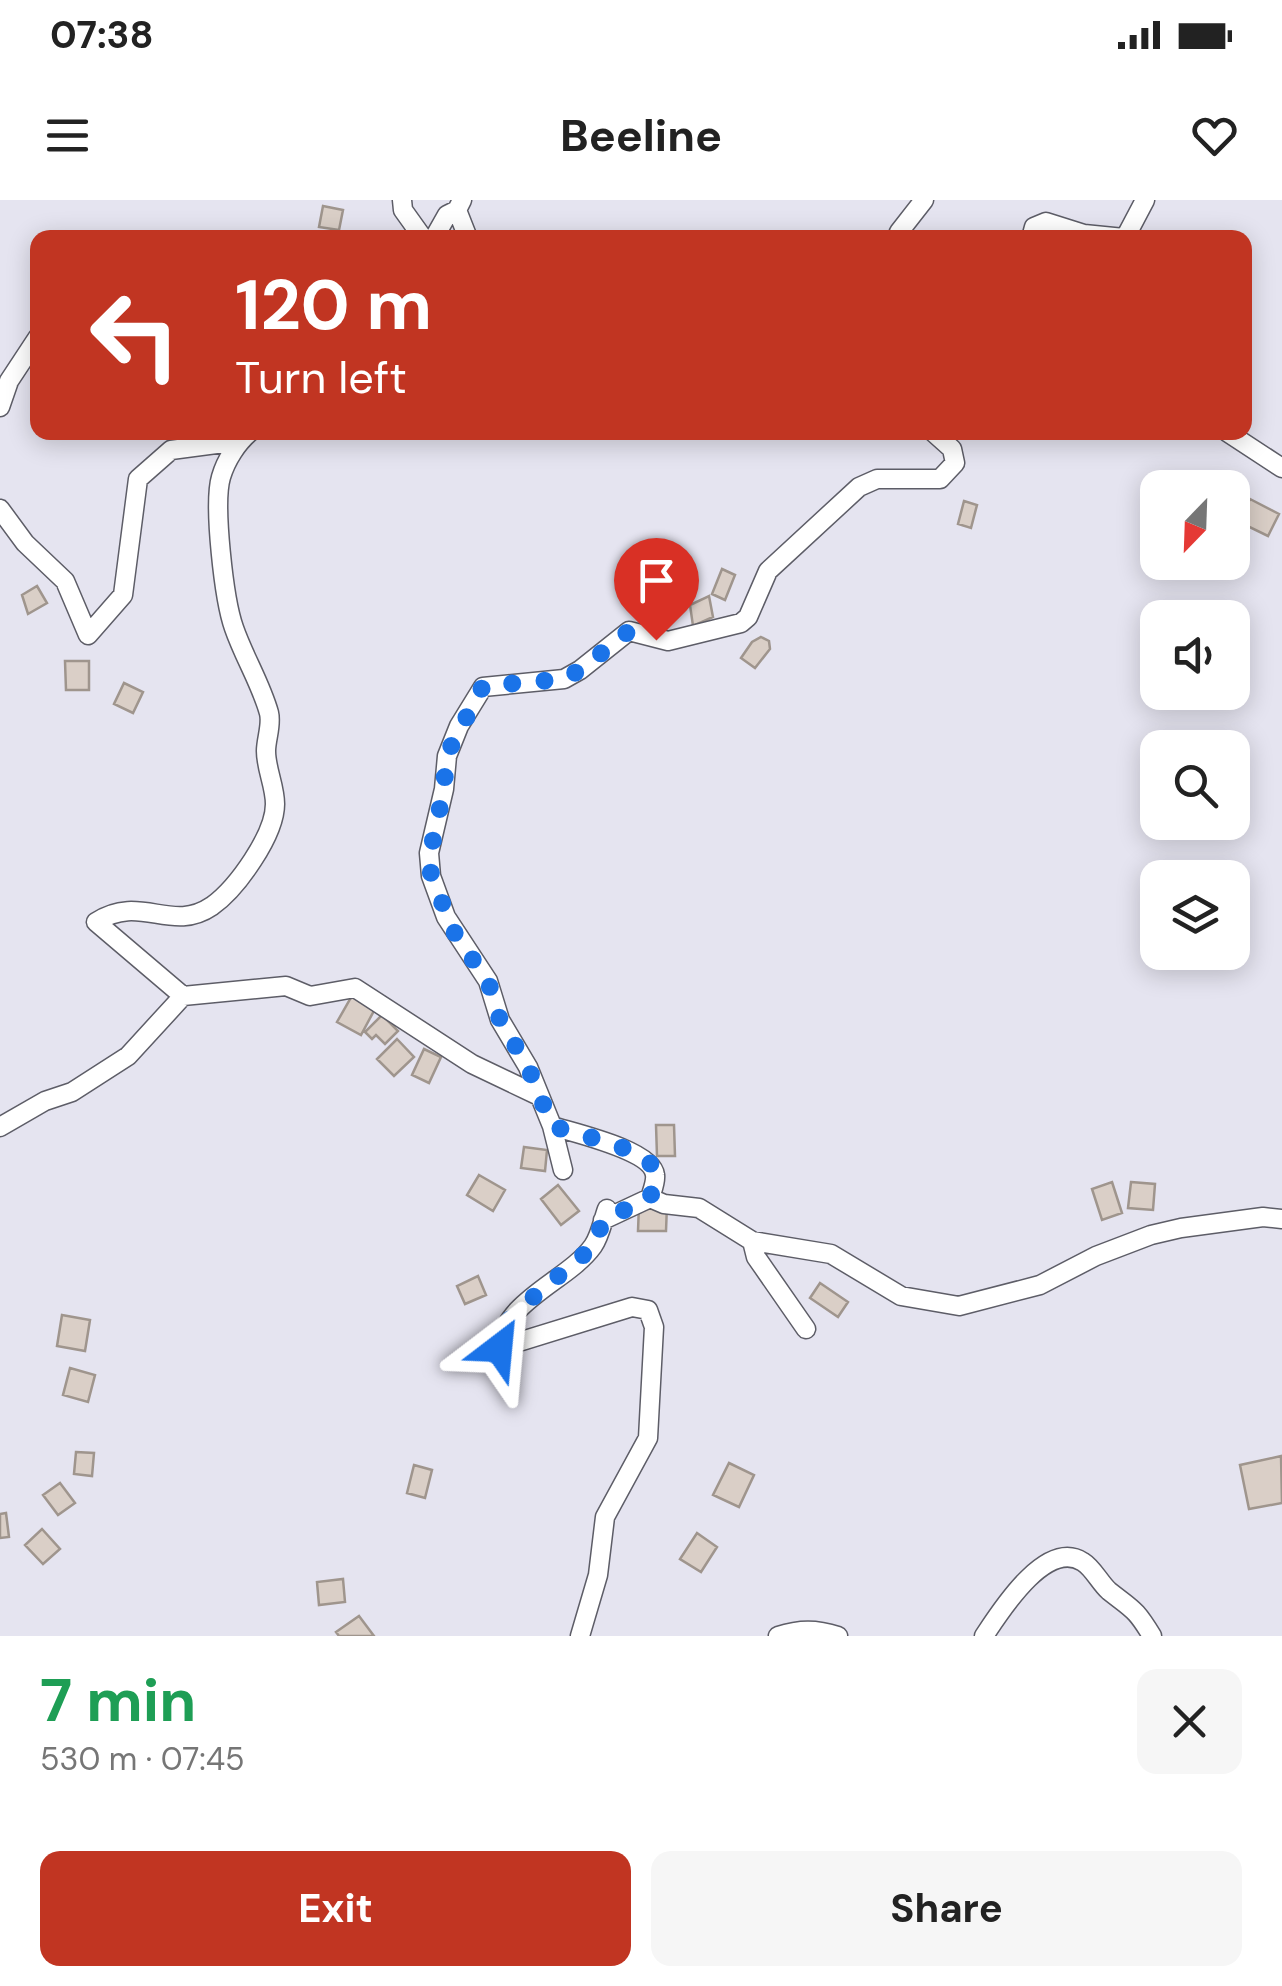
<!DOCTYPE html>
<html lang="en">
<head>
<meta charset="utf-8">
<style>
	:root { --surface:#fff; --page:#f6f6f6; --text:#222; --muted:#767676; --accent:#c13522 }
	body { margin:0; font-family:"DM Sans",sans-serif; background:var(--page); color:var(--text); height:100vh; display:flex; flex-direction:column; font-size:38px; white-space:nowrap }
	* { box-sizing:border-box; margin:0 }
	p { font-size:32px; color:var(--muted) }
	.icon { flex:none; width:55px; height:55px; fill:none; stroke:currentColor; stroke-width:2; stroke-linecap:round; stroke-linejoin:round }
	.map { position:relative; height:1436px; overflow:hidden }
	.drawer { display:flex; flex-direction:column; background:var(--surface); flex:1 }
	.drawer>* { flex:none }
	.top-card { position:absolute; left:30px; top:30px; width:1222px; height:210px; border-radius:20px; box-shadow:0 5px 25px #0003; background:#c13522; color:#fff; overflow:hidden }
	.needle { width:65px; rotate:203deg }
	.buttons { position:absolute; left:1140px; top:270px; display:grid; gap:20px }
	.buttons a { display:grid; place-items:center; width:110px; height:110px; border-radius:20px; background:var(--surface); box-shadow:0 5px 25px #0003; font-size:50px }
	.pin { position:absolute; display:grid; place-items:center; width:85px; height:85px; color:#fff; margin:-102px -42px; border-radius:50% 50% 50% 0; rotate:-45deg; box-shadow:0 0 10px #0007 }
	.pin .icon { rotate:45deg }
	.me { position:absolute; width:110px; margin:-55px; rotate:29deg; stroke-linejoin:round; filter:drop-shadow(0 0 8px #0008) }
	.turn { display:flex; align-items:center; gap:35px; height:210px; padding:0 40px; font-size:45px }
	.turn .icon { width:130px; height:130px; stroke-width:2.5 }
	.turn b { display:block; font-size:70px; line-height:85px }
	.round { display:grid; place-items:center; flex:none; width:105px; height:105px; border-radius:20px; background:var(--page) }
	.head { display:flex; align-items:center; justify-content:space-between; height:170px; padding:0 40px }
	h1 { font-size:60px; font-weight:700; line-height:75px; color:#1e9e55 }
	.button { display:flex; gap:20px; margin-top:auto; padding:20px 40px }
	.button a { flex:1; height:115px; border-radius:20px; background:var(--accent); color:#fff; font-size:40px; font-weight:700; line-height:115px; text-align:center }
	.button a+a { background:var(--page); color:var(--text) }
	.status { display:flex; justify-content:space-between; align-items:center; height:70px; padding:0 50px; background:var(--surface); direction:ltr }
	.status svg { height:28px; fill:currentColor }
	header { display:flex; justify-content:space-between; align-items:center; height:130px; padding:0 40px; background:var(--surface); font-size:45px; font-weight:700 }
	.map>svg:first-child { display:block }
	.building { fill:#dacfc7; stroke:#9f958d; stroke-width:2.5 }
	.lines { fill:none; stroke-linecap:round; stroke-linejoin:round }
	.minor-casing { stroke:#5d5d67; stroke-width:21 }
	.minor { stroke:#fff; stroke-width:18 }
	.route { stroke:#1a73e8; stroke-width:18; stroke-dasharray:0 32.4 }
</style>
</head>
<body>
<div class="status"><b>07:38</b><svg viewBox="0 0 49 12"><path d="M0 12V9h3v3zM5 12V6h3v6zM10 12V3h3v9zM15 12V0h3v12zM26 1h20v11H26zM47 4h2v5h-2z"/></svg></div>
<header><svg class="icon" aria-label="menu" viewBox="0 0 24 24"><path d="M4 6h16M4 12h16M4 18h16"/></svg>Beeline<svg class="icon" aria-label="heart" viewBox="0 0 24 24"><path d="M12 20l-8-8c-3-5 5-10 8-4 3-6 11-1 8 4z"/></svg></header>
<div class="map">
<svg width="1282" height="1436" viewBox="0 0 1282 1436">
	<rect width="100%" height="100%" fill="#e5e4f0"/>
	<path class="building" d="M323,6l20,4 -4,20 -20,-3z
		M1250,299l29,15 -11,22 -29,-14z
		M964,301l13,4 -6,23 -13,-4z
		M722,369l13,6 -10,25 -13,-6z
		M37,386l10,17 -19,11 -6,-19z
		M709,396l4,21 -20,9 -3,-21z
		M761,437l8,4 1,8 -15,19 -14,-10 11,-16z
		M65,461h24v29h-23z
		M124,483l19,9 -10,21 -19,-9z
		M353,794l23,13 -15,28 -24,-13z
		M382,815l16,16 -13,13 -9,-9 -4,4 -7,-7z
		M397,839l17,18 -20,19 -17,-17z
		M424,849l17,8 -12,26 -17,-8z
		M656,925h18l1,31h-18z
		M524,947l23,3 -2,21 -24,-3z
		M479,975l26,15 -12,21 -26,-16z
		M1112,982l10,31 -20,7 -10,-31z
		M1131,982l24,2 -2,26 -25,-2z
		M558,985l21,26 -18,14 -20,-26z
		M639,1005h28l-1,26h-28z
		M478,1076l8,19 -21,9 -8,-18z
		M820,1083l28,19 -10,15 -28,-19z
		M62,1115l28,5 -5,31 -28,-5z
		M70,1168l25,7 -7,27 -25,-7z
		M76,1252l18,1 -2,23 -18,-2z
		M1281,1256l1,47 -33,6 -9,-44z
		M729,1263l25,12 -15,32 -26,-12z
		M414,1265l18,5 -7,28 -18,-5z
		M60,1283l15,20 -17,12 -15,-20z
		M6,1313l3,24 -9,1v-24z
		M42,1329l18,20 -17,15 -18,-19z
		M697,1333l20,14 -16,25 -21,-13z
		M343,1379l2,23 -26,3 -2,-23z
		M359,1416l15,20h-35l-3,-4z"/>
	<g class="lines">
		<g class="minor-casing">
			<path id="minor" d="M402,0l1,10 20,28
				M457,10l11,28
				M434,38l13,-23 10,-5 5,-10
				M900,38l-1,-6 25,-32
				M1031,38l3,-11 12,-5 38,12 40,4
				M1125,38l20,-38
				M0,207l9,-26 29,-44
				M1227,232l55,36
				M0,309l25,34 40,38 23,54 35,-40 15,-116 33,-29 68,-9
				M183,796l-87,-74c45,-29 75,12 116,-16 25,-18 63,-71 63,-102 0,-18 -9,-35 -9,-53 0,-12 6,-26 3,-38 -8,-29 -25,-56 -35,-85 -10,-28 -21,-124 -13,-151 5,-17 16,-34 29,-45
				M552,926c22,7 100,24 103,49 1,7 -3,16 -5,23
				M0,927l45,-26 27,-9 56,-36 55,-60 103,-10 24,10 45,-8 117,76 67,32
				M563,970l-11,-44 -24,-59 -28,-47 -12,-39 -42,-64 -15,-41 -2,-23 15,-64 3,-33 12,-30 24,-39 81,-8 16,-9 49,-39 39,10 73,-18 7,-6 20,-46 91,-84 18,-8h63l15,-16 -3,-14 -19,-17
				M603,1020l47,-22 14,6 35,4 53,33 79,13 70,42 58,10 81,-21 56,-29 55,-21 30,-7 82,-11 19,2
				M752,1041l4,16 50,72
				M580,1436l18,-61 7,-58 43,-79 6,-111 -6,-17 -16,-3 -133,41c6,-49 69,-67 94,-102 7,-10 10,-26 14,-37
				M778,1436c22,-7 38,-7 60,0
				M984,1436c16,-24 62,-98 99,-74 10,6 17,21 26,29 24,19 26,17 43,45"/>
		</g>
		<use href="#minor" class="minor"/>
	</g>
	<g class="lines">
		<path class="route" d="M499,1148l2,-18 18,-21 75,-63 9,-26 47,-22c4,-13 9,-27 -2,-37 -14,-14 -75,-28 -96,-35l-24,-59 -28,-47 -12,-39 -32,-45 -25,-60 -1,-22 14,-65 2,-33 37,-70 81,-7 16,-9 49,-39 27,9"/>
	</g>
</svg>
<div class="buttons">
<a><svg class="needle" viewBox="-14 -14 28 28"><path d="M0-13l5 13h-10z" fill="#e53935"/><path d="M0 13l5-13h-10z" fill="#767676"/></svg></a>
<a><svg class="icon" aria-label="sound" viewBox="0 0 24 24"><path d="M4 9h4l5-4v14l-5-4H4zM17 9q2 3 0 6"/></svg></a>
<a><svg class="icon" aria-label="search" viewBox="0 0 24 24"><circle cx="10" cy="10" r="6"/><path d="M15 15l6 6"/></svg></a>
<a><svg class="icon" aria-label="layers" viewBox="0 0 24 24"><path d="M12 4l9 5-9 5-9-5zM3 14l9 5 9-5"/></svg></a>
</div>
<div class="pin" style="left:656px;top:440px;background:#d93025"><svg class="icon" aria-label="arrive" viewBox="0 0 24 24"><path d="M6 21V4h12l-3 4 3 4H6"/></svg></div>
<svg class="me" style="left:499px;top:1148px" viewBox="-20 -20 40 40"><path d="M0-17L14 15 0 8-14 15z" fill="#1a73e8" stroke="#fff" stroke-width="4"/></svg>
<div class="top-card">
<div class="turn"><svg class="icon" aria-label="left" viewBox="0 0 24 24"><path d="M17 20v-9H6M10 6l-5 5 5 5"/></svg><div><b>120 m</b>Turn left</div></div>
</div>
</div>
<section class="drawer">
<div class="head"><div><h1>7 min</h1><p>530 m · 07:45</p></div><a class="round"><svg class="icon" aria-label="close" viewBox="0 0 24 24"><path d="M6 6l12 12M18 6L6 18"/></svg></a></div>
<div class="button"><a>Exit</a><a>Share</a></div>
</section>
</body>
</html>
